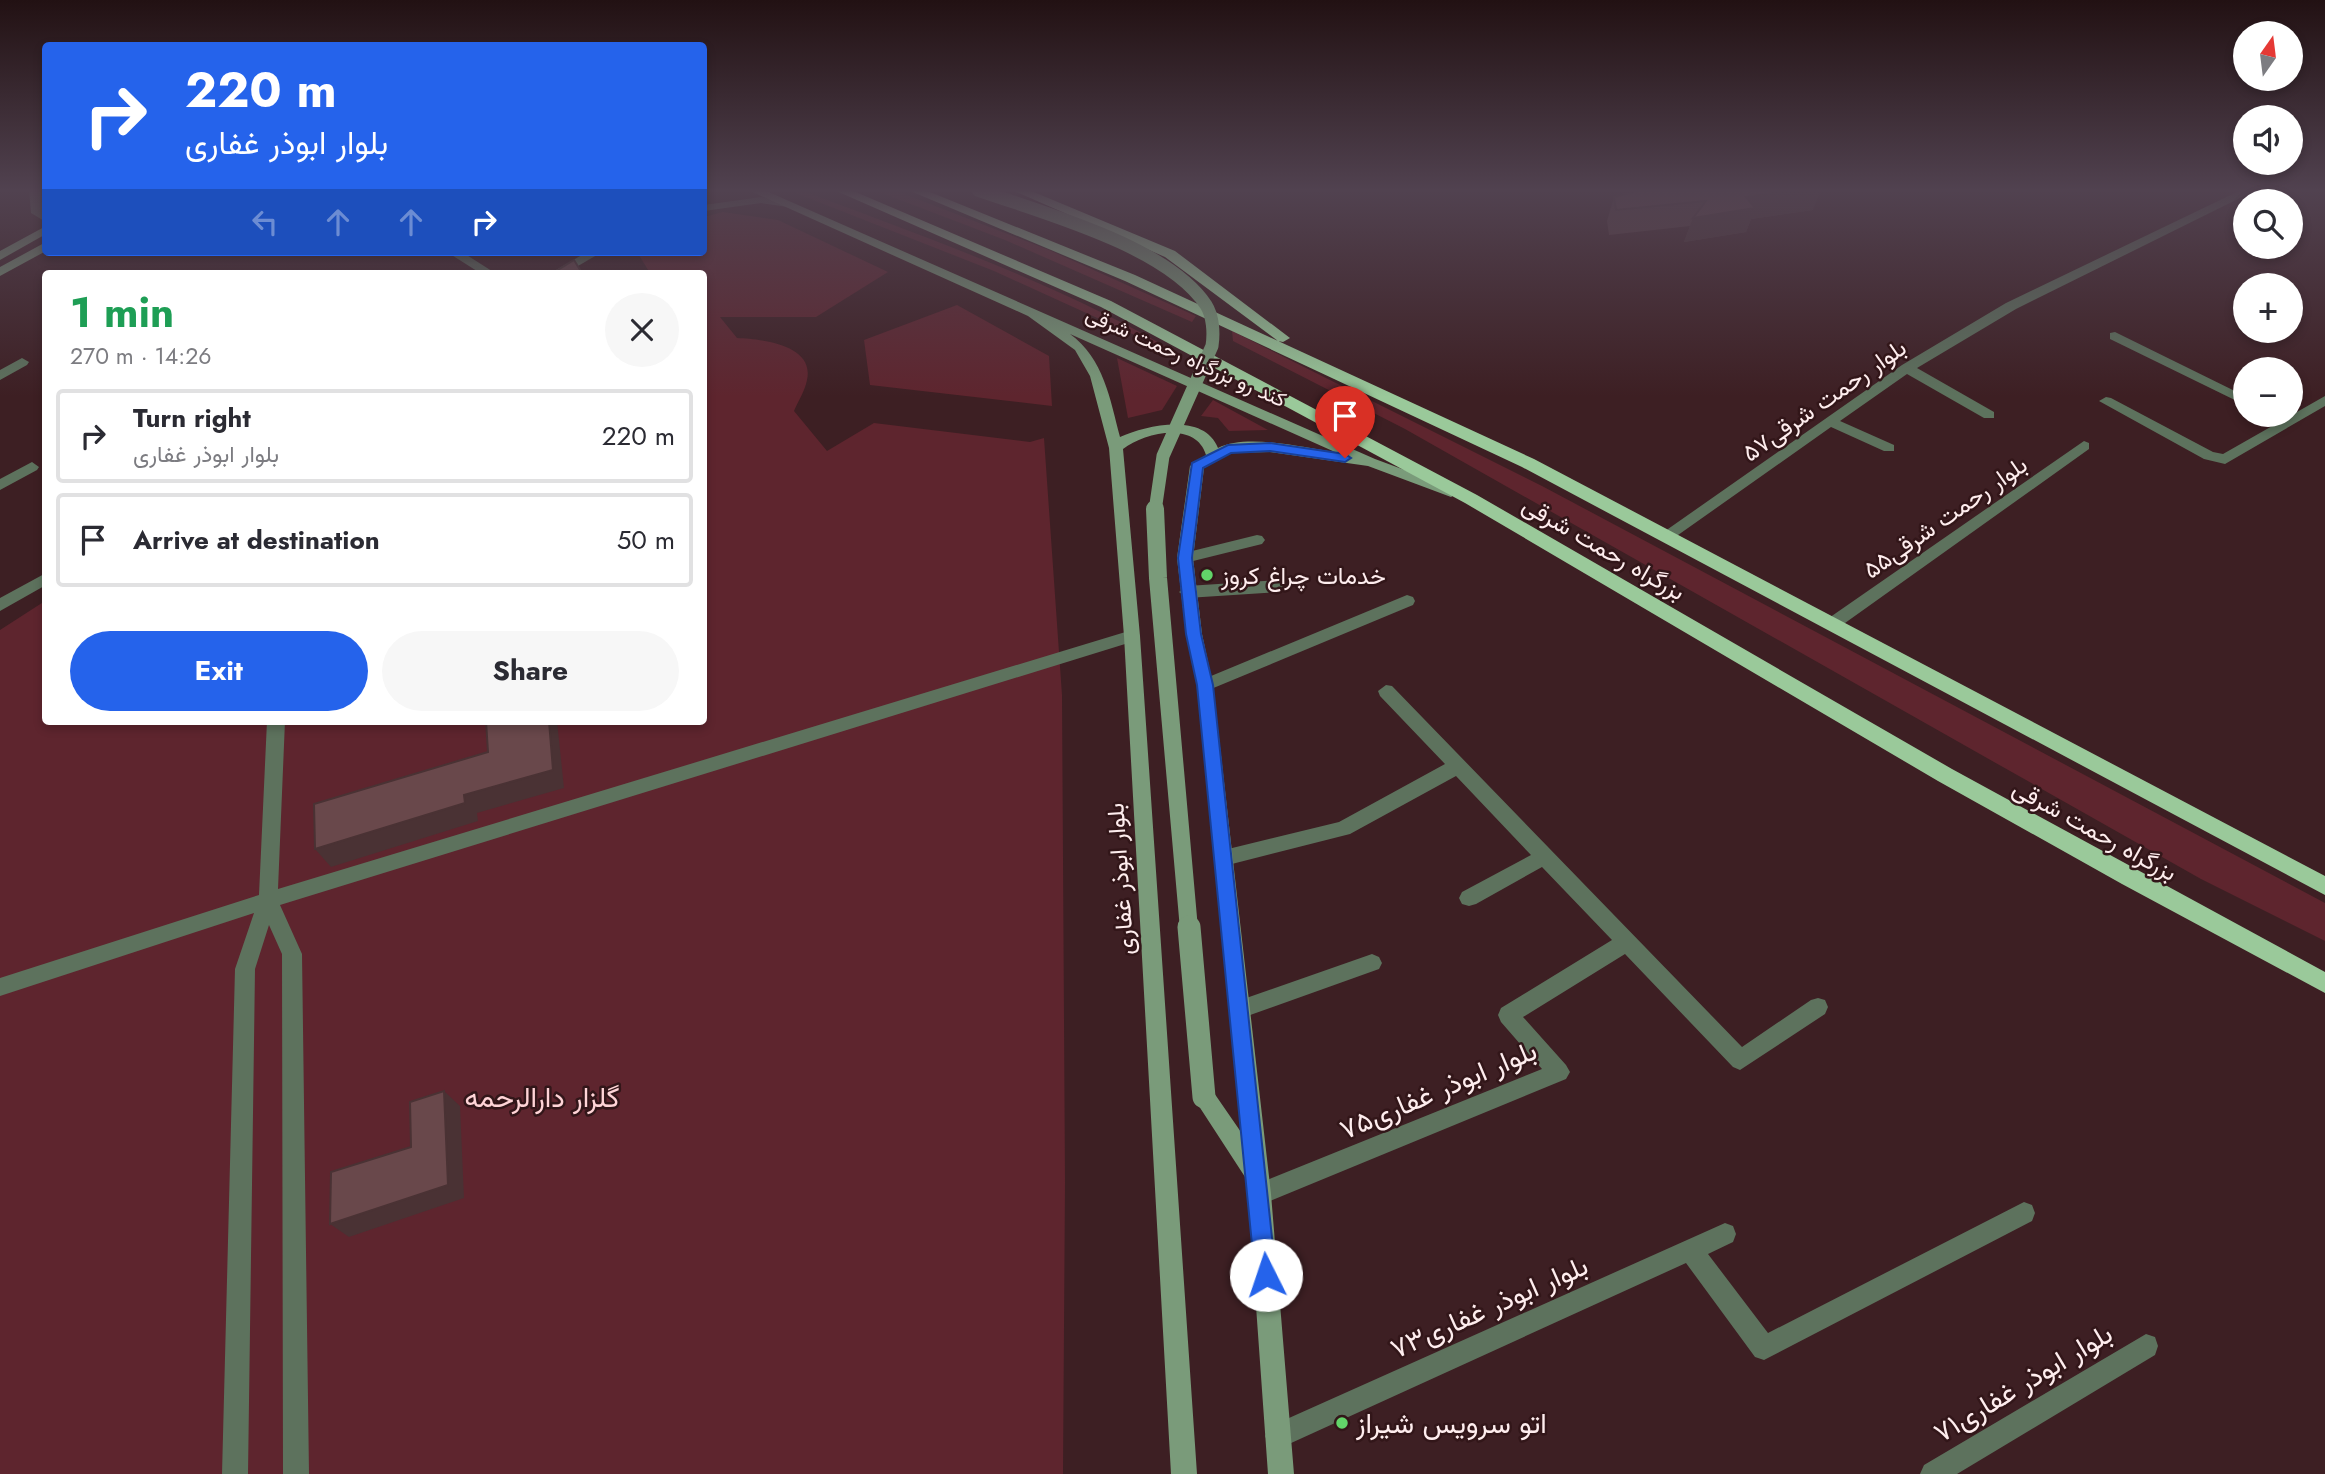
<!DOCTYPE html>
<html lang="en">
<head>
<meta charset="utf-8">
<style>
	:root { --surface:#fff; --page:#f7f7f7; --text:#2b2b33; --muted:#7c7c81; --line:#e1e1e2; --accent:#2563eb }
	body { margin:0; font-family:Jost,Vazirmatn,sans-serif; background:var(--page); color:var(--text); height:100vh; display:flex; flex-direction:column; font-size:26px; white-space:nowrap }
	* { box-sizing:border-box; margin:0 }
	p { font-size:23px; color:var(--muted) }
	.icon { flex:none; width:38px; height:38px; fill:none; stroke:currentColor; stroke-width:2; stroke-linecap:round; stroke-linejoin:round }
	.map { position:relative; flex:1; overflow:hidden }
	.panel { position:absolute; left:42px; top:270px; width:665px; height:455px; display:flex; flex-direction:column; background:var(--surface); border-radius:7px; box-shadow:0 4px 10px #0003 }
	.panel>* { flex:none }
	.hud { position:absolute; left:42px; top:42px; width:665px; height:214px; border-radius:7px; box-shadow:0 4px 10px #0003; background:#2563eb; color:#fff; overflow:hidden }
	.needle { width:46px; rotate:14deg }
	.controls { position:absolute; left:2233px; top:21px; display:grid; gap:14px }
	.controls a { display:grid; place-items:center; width:70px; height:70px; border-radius:50%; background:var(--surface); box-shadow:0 4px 10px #0003; font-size:35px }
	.pin { position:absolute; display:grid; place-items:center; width:60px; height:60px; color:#fff; margin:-72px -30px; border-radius:50% 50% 50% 0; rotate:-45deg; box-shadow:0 0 7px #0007 }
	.pin .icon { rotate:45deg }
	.me { position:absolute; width:77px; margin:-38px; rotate:356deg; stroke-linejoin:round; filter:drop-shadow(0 0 5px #0008) }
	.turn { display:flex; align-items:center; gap:24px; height:147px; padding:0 28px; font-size:32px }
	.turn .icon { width:91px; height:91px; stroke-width:2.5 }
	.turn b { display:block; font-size:49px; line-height:60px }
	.lanes { display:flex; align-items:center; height:66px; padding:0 28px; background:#0003; justify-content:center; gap:35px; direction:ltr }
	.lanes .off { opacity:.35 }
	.round { display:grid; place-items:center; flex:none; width:74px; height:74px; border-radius:37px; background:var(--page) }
	.summary { display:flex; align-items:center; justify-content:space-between; height:119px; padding:0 28px }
	h1 { font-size:42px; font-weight:700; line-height:52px; color:#1e9e55 }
	.button { display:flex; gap:14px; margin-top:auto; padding:14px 28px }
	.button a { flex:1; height:80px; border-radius:42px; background:var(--accent); color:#fff; font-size:28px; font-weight:700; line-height:80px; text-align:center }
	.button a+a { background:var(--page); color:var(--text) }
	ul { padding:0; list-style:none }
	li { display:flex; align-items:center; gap:21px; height:94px; margin:0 14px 10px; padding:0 14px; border:4px solid var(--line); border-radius:7px }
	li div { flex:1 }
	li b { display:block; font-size:26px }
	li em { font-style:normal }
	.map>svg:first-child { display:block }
	.green { fill:#5e252e }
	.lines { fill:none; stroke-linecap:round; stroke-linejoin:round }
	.minor { fill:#5d725d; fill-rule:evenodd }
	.tertiary { fill:#5d725d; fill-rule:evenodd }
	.secondary { fill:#7a9b7a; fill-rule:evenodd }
	.trunk { fill:#9ac99a; fill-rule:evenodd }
	.secondary-bridge-far2 { stroke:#7a9b7a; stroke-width:13 }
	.secondary-bridge-far1 { stroke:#7a9b7a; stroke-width:18 }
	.secondary-bridge { stroke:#7a9b7a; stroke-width:23 }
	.wall { fill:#5a3e40 }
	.shaded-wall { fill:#4a3234 }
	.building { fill:#69484b; stroke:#4a3234; stroke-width:2 }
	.route { fill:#2563eb; stroke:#184099; stroke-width:2 }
	.poi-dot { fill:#62d469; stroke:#321619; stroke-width:2.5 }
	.labels { text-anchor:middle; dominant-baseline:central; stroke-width:5; stroke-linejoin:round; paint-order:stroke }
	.far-street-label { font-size:21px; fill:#feedee; stroke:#321619 }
	.street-label { font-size:24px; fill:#feedee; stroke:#321619 }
	.poi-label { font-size:24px; fill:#feedee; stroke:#321619; text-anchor:start }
	.near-street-label { font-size:28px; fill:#feedee; stroke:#321619 }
	.near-park-label { font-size:28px; fill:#ffd4d7; stroke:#321619 }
	.near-poi-label { font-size:28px; fill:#feedee; stroke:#321619; text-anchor:start }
</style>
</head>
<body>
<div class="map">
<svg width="2325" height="1474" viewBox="0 0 2325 1474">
	<rect width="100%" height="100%" fill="#3d1f23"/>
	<path class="green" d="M788,190h13c126,48 268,97 384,168l-191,-87z
		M874,190h20l155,60 147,66 -4,6 -187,-82z
		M723,212l55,8 110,52 -72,45h-96l17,21c23,1 78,6 70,42 -2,11 -9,21 -13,31l33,40 47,-28 156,19 14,-4 18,257 3,487 -2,292h-1063v-844l45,-29 1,120h658v-448h-54l-13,-21h67v-35z
		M957,305l92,51 3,50 -182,-21 -6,-45z
		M1232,331l310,155 783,417v38l-124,-62 -796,-450 -172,-88z
		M1117,358l60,28 -15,24 -34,8z
		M1213,400l55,30 -39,1 -11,-13 -17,-2z"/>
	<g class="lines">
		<path class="minor" d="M29,190h12l5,32 -15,-9z
			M2241,190h15l-240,119 -99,59 77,44v6h-10l-77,-44 -67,47 54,24v6h-10l-53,-24 -160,113 -5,1 -8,-5 244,-171 104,-62z
			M447,252h15l33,21h-15z
			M2115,332l130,64v9l-135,-66v-6z
			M22,358l7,4 -2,3 -27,15v-10z
			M2325,396v10l-100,58 -21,-5 -105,-58 7,-4 5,1 102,54 10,2z
			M2084,441l5,2v6l-251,179h-12l-2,-4 2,-4z
			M32,462l7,5 -2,3 -37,20v-11z
			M1257,535l5,1 3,4 -3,4 -77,19 -8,-5 3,-4z
			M1278,580l8,6 -8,6 -91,6 -8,-6 8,-6z
			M1407,595l6,2 2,4 -2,4 -202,84 -6,2 -8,-6 2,-4z
			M1132,630l6,2 2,4 -2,4 -858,265 22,49 7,520h-26l-1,-520 -13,-29 -14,44 -7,505h-26l13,-505 19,-56 -254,83v-18l259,-83 8,-174h18l-7,168z
			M1386,685l6,1 350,361 69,-47 7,-2 7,2 3,7 -3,7 -85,56 -7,-3 -108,-113 -102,63 43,48 4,7 -4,7 -306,126 -8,-3 -3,-8 3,-8 290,-117 -41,-47 -3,-7 3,-7 111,-68 -70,-73 -66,37 -7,2 -7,-2 -3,-6 3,-6 69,-37 -75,-79 -106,58 -126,32 -7,-2 -2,-6 2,-6 7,-2 115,-28 106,-58 -65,-68 -2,-5z
			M1372,954l7,3 3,6 -3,6 -140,50 -7,-2 -3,-7 3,-7z
			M2024,1202l8,3 3,8 -3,8 -268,139 -9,-3 -69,-94 -408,186 -9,-4 -4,-9 4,-9 456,-204 8,3 3,8 -3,8 -25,12 60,79z
			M2146,1334l9,3 3,9 -3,9 -198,119h-37l4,-9z"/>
		<path class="tertiary" d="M761,197l33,7 -6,3 -27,-4 -57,8v-6z
			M587,252h15l-36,21h-15z
			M46,573v12l-46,26v-13z"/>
		<path class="secondary" d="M748,190h16l611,269 81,30 2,3 -7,5 -83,-31 -98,-14 -39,1 -27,15 -11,90 9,76 11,51 58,509 23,280h-26l-21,-294 -54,-83 3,-7 8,-3 8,3 31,45 -46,-450 -11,-51 -9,-76 13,-92 16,-11c-10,-34 -61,-23 -83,-6l17,187 57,838h-26l-47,-838 -15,-188 -19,-72 -15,-26 -47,-34zM1070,334l265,118c-31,-4 -88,-19 -117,-4 -14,-36 -71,-23 -98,-11 -10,-38 -16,-78 -50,-103z
			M46,226v8l-46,26v-9z
			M46,242v9l-46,25v-9z"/>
		<path class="trunk" d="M834,190h17l260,111 366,194 475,274 373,203v21l-203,-109 -184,-103 -473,-278 -364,-196z
			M908,190h17l210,85 399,184 791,417v19l-803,-428 -397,-186z
			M1012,190h17l146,61 115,87 -7,4 -5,-1 -113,-84z"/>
		<path class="secondary-bridge-far2" d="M978,190c65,23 189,56 228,115 7,11 8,28 6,41l-49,110 -8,55"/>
		<path class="secondary-bridge-far1" d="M1155,509l3,69 31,351"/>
		<path class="secondary-bridge" d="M1189,927l15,170"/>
	</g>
	<path class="wall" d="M1641,190l172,20 -62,9 -5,13 -62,10 6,-16 -81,9 -2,-14 7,-24z"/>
	<path class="shaded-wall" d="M1793,190h28l-8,20 -62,9 -5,13 -62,10 9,-24 53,-21z
		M549,721h8l7,67 -87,25 1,8 -147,46 -16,-18 149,-54z
		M444,1091l16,15 4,92 -115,39 -19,-13 118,-39z"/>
	<path class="building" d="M1641,190h152l-47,7 9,11 -62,10 13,-17 -90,9 -2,-13z
		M574,260l8,13h-29z
		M486,721h63l4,49 -89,25 1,8 -150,46 -1,-45 174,-52z
		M444,1091l4,94 -118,39 1,-52 80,-25 -1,-45z"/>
	<linearGradient id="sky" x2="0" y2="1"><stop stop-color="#221113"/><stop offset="0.48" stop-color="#514250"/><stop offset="1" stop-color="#514250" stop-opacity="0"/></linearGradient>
	<rect width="2325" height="397" fill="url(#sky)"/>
	<path class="route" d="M1270,443l75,11 6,4 -6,4 -75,-11 -39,2 -28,15 -11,90 9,76 12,51 63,590 -3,7 -7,3 -8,-3 -3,-7 -58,-590 -11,-51 -8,-76 14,-95 36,-18z"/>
	<g class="poi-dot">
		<circle cx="1207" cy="575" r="7"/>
		<circle cx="1342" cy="1423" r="7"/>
	</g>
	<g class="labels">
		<g class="far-street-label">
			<text transform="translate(1186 357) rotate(24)">کند رو بزرگراه رحمت شرقی</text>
		</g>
		<g class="street-label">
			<text transform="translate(1824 400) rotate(-35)">۵۷بلوار رحمت شرقی</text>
			<text transform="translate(1945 517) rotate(-35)">بلوار رحمت شرقی۵۵</text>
			<text transform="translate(1604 548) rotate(30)">بزرگراه رحمت شرقی</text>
			<text transform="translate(2095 830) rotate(29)">بزرگراه رحمت شرقی</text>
			<text transform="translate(1120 879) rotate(-94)">بلوار ابوذر غفاری</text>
		</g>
		<g class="poi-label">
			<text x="1221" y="575">خدمات چراغ کروز</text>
		</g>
		<g class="near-street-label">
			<text transform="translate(1438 1090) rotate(-23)">بلوار ابوذر غفاری۷۵</text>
			<text transform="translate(1489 1307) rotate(-24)">بلوار ابوذر غفاری۷۳</text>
			<text transform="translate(2023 1383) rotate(-31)">بلوار ابوذر غفاری۷۱</text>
		</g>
		<g class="near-park-label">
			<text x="542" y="1097">گلزار دارالرحمه</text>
		</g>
		<g class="near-poi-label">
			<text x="1356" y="1423">اتو سرویس شیراز</text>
		</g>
	</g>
</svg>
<div class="controls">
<a><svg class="needle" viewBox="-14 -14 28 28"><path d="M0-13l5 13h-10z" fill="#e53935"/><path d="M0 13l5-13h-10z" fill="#7c7c81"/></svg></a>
<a><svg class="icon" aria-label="sound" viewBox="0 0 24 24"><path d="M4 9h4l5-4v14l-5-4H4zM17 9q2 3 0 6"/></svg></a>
<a><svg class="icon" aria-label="search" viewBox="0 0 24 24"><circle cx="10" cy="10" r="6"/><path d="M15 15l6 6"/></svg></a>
<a>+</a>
<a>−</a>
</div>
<div class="pin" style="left:1345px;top:458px;background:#d93025"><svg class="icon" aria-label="arrive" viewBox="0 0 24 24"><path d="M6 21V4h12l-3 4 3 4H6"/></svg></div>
<svg class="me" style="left:1266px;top:1275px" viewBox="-20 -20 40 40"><circle r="19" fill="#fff"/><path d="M0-13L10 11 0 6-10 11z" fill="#2563eb"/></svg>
<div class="hud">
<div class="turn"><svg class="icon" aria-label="right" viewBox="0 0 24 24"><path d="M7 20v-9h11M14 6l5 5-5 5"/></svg><div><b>220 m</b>بلوار ابوذر غفاری</div></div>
<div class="lanes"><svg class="icon off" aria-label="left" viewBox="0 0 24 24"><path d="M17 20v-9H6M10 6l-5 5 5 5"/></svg><svg class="icon off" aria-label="ahead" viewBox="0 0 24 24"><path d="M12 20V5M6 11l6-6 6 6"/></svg><svg class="icon off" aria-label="ahead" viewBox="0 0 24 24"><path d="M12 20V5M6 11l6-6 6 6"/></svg><svg class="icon" aria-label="right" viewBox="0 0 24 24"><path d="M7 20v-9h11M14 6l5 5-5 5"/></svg></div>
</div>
<section class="panel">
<div class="summary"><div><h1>1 min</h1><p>270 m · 14:26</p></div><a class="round"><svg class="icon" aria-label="close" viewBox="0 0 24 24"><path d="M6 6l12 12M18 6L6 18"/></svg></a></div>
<ul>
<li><svg class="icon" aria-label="right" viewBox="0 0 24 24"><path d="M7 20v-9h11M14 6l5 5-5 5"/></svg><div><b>Turn right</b><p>بلوار ابوذر غفاری</p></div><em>220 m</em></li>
<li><svg class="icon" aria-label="arrive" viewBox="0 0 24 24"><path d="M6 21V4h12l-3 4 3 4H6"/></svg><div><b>Arrive at destination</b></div><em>50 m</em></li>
</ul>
<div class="button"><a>Exit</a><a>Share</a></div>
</section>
</div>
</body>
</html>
